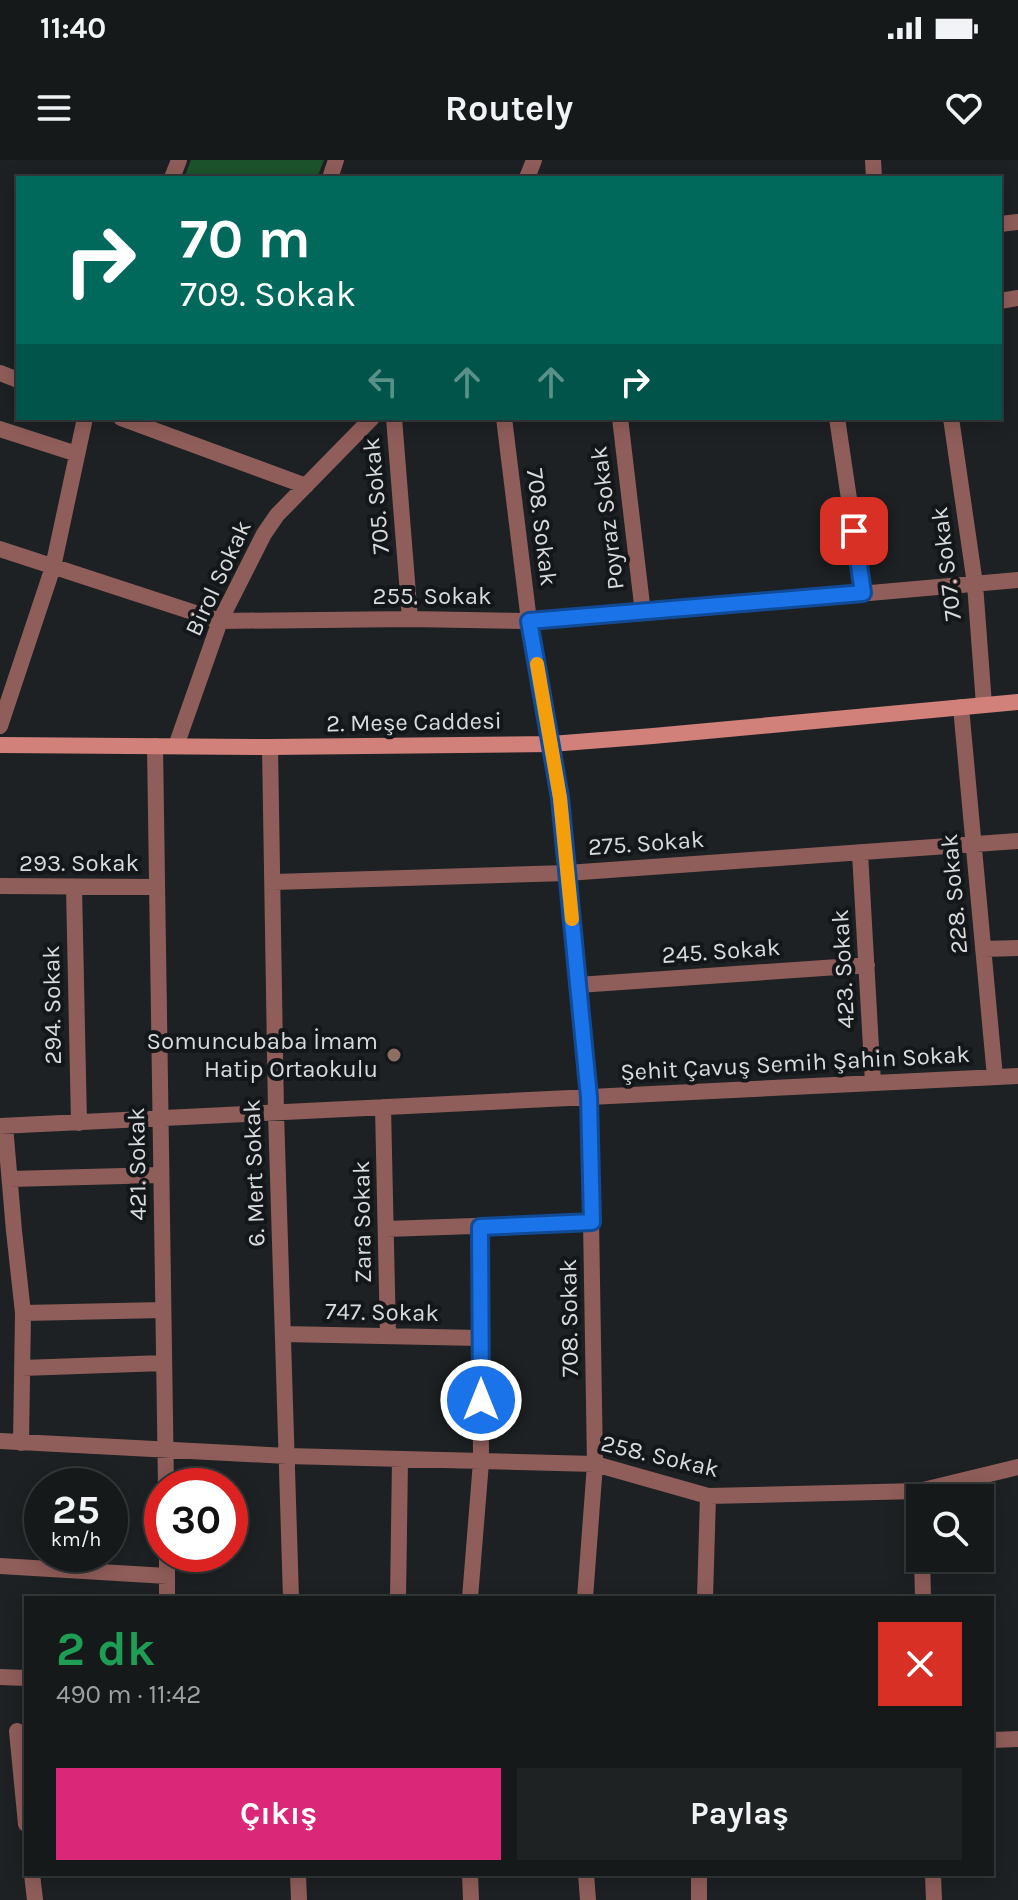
<!DOCTYPE html>
<html lang="tr">
<head>
<meta charset="utf-8">
<style>
	:root { --surface:#16191a; --page:#1f2223; --text:#f1f3f6; --muted:#9ea0a2; --line:#353839; --accent:#db2777 }
	body { margin:0; font-family:Karla,sans-serif; background:var(--page); color:var(--text); height:100vh; display:flex; flex-direction:column; font-size:30px; white-space:nowrap }
	* { box-sizing:border-box; margin:0 }
	p { font-size:26px; color:var(--muted) }
	.icon { flex:none; width:44px; height:44px; fill:none; stroke:currentColor; stroke-width:2; stroke-linecap:round; stroke-linejoin:round }
	.map { position:relative; flex:1; overflow:hidden }
	.drawer { position:absolute; left:24px; top:1436px; width:970px; height:280px; display:flex; flex-direction:column; background:var(--surface); border-radius:0px; box-shadow:0 4px 20px #0003,0 0 0 2px var(--line) }
	.drawer>* { flex:none }
	.guide { position:absolute; left:16px; top:16px; width:986px; height:244px; border-radius:0px; box-shadow:0 4px 20px #0003,0 0 0 2px var(--line); background:#00695c; color:#fff; overflow:hidden }
	.controls { position:absolute; left:906px; top:1324px; display:grid; gap:16px }
	.controls a { display:grid; place-items:center; width:88px; height:88px; border-radius:0px; background:var(--surface); box-shadow:0 4px 20px #0003,0 0 0 2px var(--line); font-size:40px }
	.speed { position:absolute; left:24px; top:1308px; display:flex; gap:16px; font-size:40px; font-weight:700; text-align:center }
	.speed>* { display:grid; place-content:center; width:104px; height:104px; border-radius:50%; background:var(--surface); box-shadow:0 4px 20px #0003,0 0 0 2px var(--line); line-height:1 }
	.speed small { font-size:20px; font-weight:400 }
	.speed .limit { border:12px solid #d22; background:#fff; color:#111 }
	.pin { position:absolute; display:grid; place-items:center; width:68px; height:68px; color:#fff; margin:-34px; border-radius:16px; box-shadow:0 4px 12px #0006 }
	.me { position:absolute; width:88px; margin:-44px; rotate:0deg; stroke-linejoin:round; filter:drop-shadow(0 0 6px #0008) }
	.turn { display:flex; align-items:center; gap:28px; height:168px; padding:0 32px; font-size:36px }
	.turn .icon { width:104px; height:104px; stroke-width:2.5 }
	.turn b { display:block; font-size:56px; line-height:68px }
	.lanes { display:flex; align-items:center; height:76px; padding:0 32px; background:#0003; justify-content:center; gap:40px; direction:ltr }
	.lanes .off { opacity:.35 }
	.round { display:grid; place-items:center; flex:none; width:84px; height:84px; border-radius:0px; background:var(--page) }
	.overview { display:flex; align-items:center; justify-content:space-between; height:136px; padding:0 32px }
	h1 { font-size:48px; font-weight:700; line-height:60px; color:#1e9e55 }
	.button { display:flex; gap:16px; margin-top:auto; padding:16px 32px }
	.button a { flex:1; height:92px; border-radius:0px; background:var(--accent); color:#fff; font-size:32px; font-weight:700; line-height:92px; text-align:center }
	.button a+a { background:var(--page); color:var(--text) }
	.status { display:flex; justify-content:space-between; align-items:center; height:56px; padding:0 40px; background:var(--surface); direction:ltr }
	.status svg { height:22px; fill:currentColor }
	header { display:flex; justify-content:space-between; align-items:center; height:104px; padding:0 32px; background:var(--surface); font-size:36px; font-weight:700 }
	.map>svg:first-child { display:block }
	.green { fill:#1c532d }
	.lines { fill:none; stroke-linecap:round; stroke-linejoin:round }
	.street { stroke:#905e5a; stroke-width:16 }
	.secondary { stroke:#d1807a; stroke-width:16 }
	.route-casing { stroke:#114b97; stroke-width:20 }
	.route { stroke:#1a73e8; stroke-width:14 }
	.slow { stroke:#f59e0b; stroke-width:14 }
	.education-dot { fill:#8d6e63; stroke:#14171a; stroke-width:3 }
	.labels { text-anchor:middle; dominant-baseline:central; stroke-width:8; stroke-linejoin:round; paint-order:stroke }
	.street-label { font-size:24px; fill:#d8dadc; stroke:#14171a }
	.poi-label { font-size:24px; fill:#d8dadc; stroke:#14171a; text-anchor:end }
</style>
</head>
<body>
<div class="status"><b>11:40</b><svg viewBox="0 0 49 12"><path d="M0 12V9h3v3zM5 12V6h3v6zM10 12V3h3v9zM15 12V0h3v12zM26 1h20v11H26zM47 4h2v5h-2z"/></svg></div>
<header><svg class="icon" aria-label="menu" viewBox="0 0 24 24"><path d="M4 6h16M4 12h16M4 18h16"/></svg>Routely<svg class="icon" aria-label="heart" viewBox="0 0 24 24"><path d="M12 20l-8-8c-3-5 5-10 8-4 3-6 11-1 8 4z"/></svg></header>
<div class="map">
<svg width="1018" height="1740" viewBox="0 0 1018 1740">
	<rect width="100%" height="100%" fill="#1d2123"/>
	<path class="green" d="M191,0h133l-7,18h-133z"/>
	<g class="lines">
		<path class="street" d="M873,0l1,18
			M172,18l7,-18
			M330,18l6,-18
			M527,18l7,-18
			M1000,64l18,-2
			M1000,141l18,-3
			M0,213l18,7
			M121,258l185,68
			M394,258l16,201
			M504,258l25,203 31,177 29,299 6,367 -10,134
			M620,258l23,195
			M837,258l26,175
			M951,258l24,166 9,121
			M0,269l77,25
			M0,389l220,72 190,-2 119,2 114,-8 375,-33
			M961,547l34,370
			M0,566l53,-159 32,-149
			M155,586l11,740
			M176,586l44,-125 44,-87 13,-19 95,-97
			M270,587l6,366 15,485
			M860,693l13,230
			M274,722l293,-9 451,-32
			M0,726l157,1
			M74,727l5,236
			M983,789l35,-1
			M578,825l289,-20
			M383,947l5,229
			M0,966l1018,-50
			M5,966l9,105 9,82 -2,130
			M10,1019l151,-4
			M386,1069l206,-7
			M23,1153l140,-3
			M283,1174l197,4
			M22,1208l142,-5
			M0,1281l287,15 308,8 113,32 211,-5 99,-24
			M167,1394v44
			M922,1398l1,40
			M0,1406l167,10
			M398,1438l2,-138
			M470,1438l11,-136 -1,-235
			M705,1438l3,-102
			M0,1517l26,1
			M17,1571l9,93
			M992,1580l26,-1
			M32,1714l3,26
			M298,1714l1,26
			M470,1714l1,26
			M586,1714l2,26
			M933,1714l1,26
			M699,1740v-26"/>
		<path class="secondary" d="M0,585l270,2 281,-3 102,-8 365,-34"/>
	</g>
	<g class="lines">
		<g class="route-casing">
			<path id="route" d="M481,1240l-1,-173 112,-5 -3,-125 -29,-299 -31,-177 334,-28 -9,-62"/>
		</g>
		<use href="#route" class="route"/>
		<path class="slow" d="M537,504l23,134 12,121"/>
	</g>
	<circle class="education-dot" cx="394" cy="895" r="8"/>
	<g class="labels">
		<g class="street-label">
			<text transform="translate(376 336) rotate(-95)">705. Sokak</text>
			<text transform="translate(607 358) rotate(-97)">Poyraz Sokak</text>
			<text transform="translate(542 367) rotate(83)">708. Sokak</text>
			<text transform="translate(946 404) rotate(-97)">707. Sokak</text>
			<text transform="translate(218 418) rotate(-65)">Birol Sokak</text>
			<text x="432" y="436">255. Sokak</text>
			<text transform="translate(414 562) rotate(-1)">2. Meşe Caddesi</text>
			<text transform="translate(646 683) rotate(-4)">275. Sokak</text>
			<text x="79" y="703">293. Sokak</text>
			<text transform="translate(954 734) rotate(-95)">228. Sokak</text>
			<text transform="translate(721 791) rotate(-4)">245. Sokak</text>
			<text transform="translate(843 809) rotate(-93)">423. Sokak</text>
			<text transform="translate(52 845) rotate(-91)">294. Sokak</text>
			<text transform="translate(795 903) rotate(-3)">Şehit Çavuş Semih Şahin Sokak</text>
			<text transform="translate(137 1004) rotate(-91)">421. Sokak</text>
			<text transform="translate(254 1013) rotate(-92)">6. Mert Sokak</text>
			<text transform="translate(362 1062) rotate(-91)">Zara Sokak</text>
			<text transform="translate(382 1152) rotate(1)">747. Sokak</text>
			<text transform="translate(569 1158) rotate(-91)">708. Sokak</text>
			<text transform="translate(660 1296) rotate(13)">258. Sokak</text>
		</g>
		<g class="poi-label">
			<text x="378" y="881">Somuncubaba İmam<tspan x="378" dy="28">Hatip Ortaokulu</tspan></text>
		</g>
	</g>
</svg>
<div class="controls">
<a><svg class="icon" aria-label="search" viewBox="0 0 24 24"><circle cx="10" cy="10" r="6"/><path d="M15 15l6 6"/></svg></a>
</div>
<div class="speed"><div>25<small>km/h</small></div><div class="limit">30</div></div>
<div class="pin" style="left:854px;top:371px;background:#d93025"><svg class="icon" aria-label="arrive" viewBox="0 0 24 24"><path d="M6 21V4h12l-3 4 3 4H6"/></svg></div>
<svg class="me" style="left:481px;top:1240px" viewBox="-20 -20 40 40"><circle r="17" fill="#1a73e8" stroke="#fff" stroke-width="3"/><path d="M0-11L8 9 0 5-8 9z" fill="#fff"/></svg>
<div class="guide">
<div class="turn"><svg class="icon" aria-label="right" viewBox="0 0 24 24"><path d="M7 20v-9h11M14 6l5 5-5 5"/></svg><div><b>70 m</b>709. Sokak</div></div>
<div class="lanes"><svg class="icon off" aria-label="left" viewBox="0 0 24 24"><path d="M17 20v-9H6M10 6l-5 5 5 5"/></svg><svg class="icon off" aria-label="ahead" viewBox="0 0 24 24"><path d="M12 20V5M6 11l6-6 6 6"/></svg><svg class="icon off" aria-label="ahead" viewBox="0 0 24 24"><path d="M12 20V5M6 11l6-6 6 6"/></svg><svg class="icon" aria-label="right" viewBox="0 0 24 24"><path d="M7 20v-9h11M14 6l5 5-5 5"/></svg></div>
</div>
<section class="drawer">
<div class="overview"><div><h1>2 dk</h1><p>490 m · 11:42</p></div><a class="round" style="background:#d93025;color:#fff"><svg class="icon" aria-label="close" viewBox="0 0 24 24"><path d="M6 6l12 12M18 6L6 18"/></svg></a></div>
<div class="button"><a>Çıkış</a><a>Paylaş</a></div>
</section>
</div>
</body>
</html>
